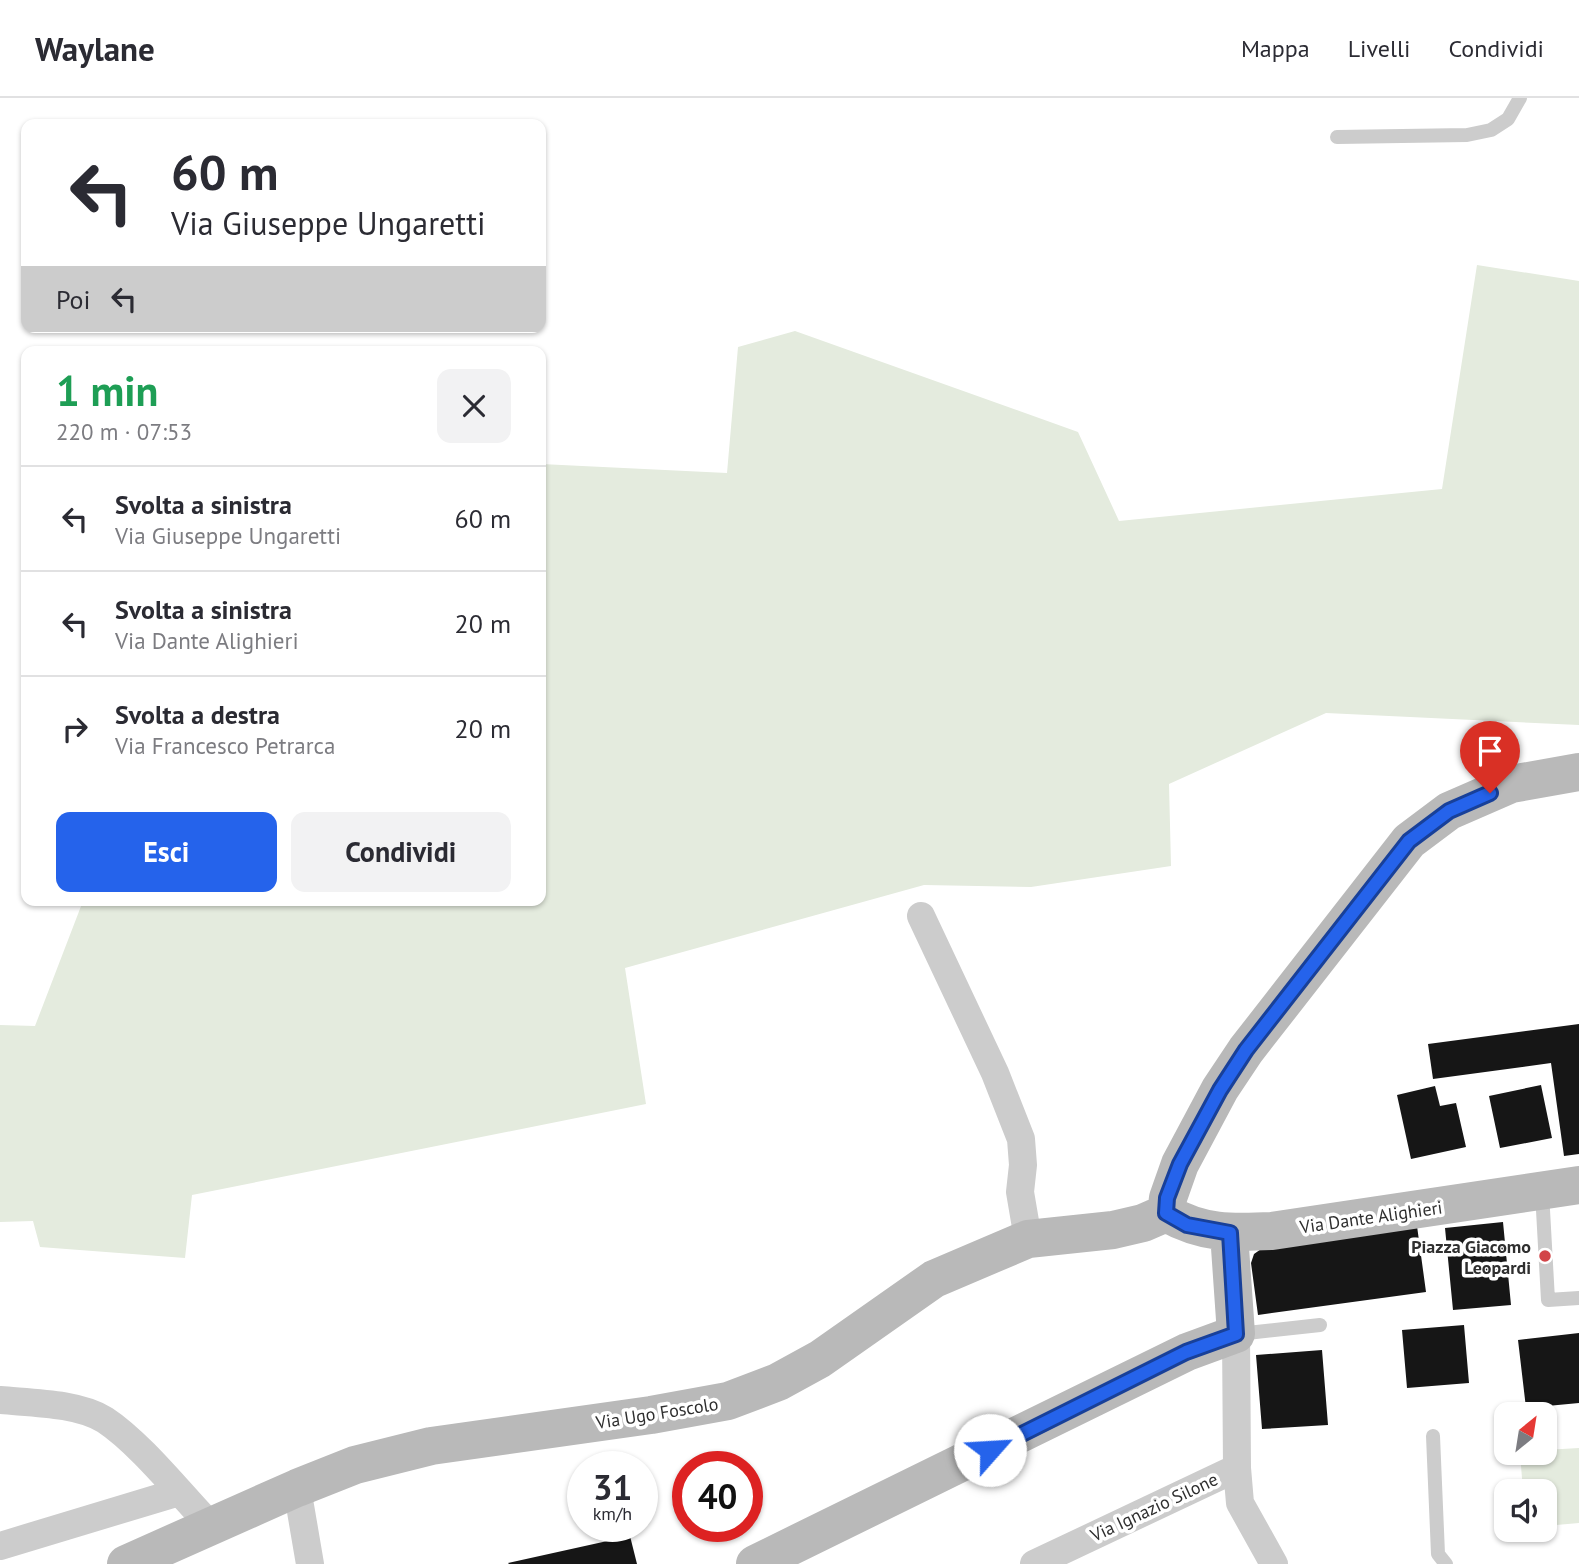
<!DOCTYPE html>
<html lang="it">
<head>
<meta charset="utf-8">
<style>
	:root { --surface:#fff; --page:#f2f2f3; --text:#2b2b33; --muted:#7c7c81; --line:#e1e1e2; --accent:#2563eb }
	body { margin:0; font-family:"PT Sans",sans-serif; background:var(--page); color:var(--text); height:100vh; display:flex; flex-direction:column; font-size:26px; white-space:nowrap }
	* { box-sizing:border-box; margin:0 }
	p { font-size:23px; color:var(--muted) }
	.icon { flex:none; width:38px; height:38px; fill:none; stroke:currentColor; stroke-width:2; stroke-linecap:round; stroke-linejoin:round }
	.map { position:relative; flex:1; overflow:hidden }
	.details { position:absolute; left:21px; top:248px; width:525px; height:560px; display:flex; flex-direction:column; background:var(--surface); border-radius:14px; box-shadow:0 2px 5px #0004 }
	.details>* { flex:none }
	.hud { position:absolute; left:21px; top:21px; width:525px; height:214px; border-radius:14px; box-shadow:0 2px 5px #0004; background:#fff; color:var(--text); overflow:hidden }
	.needle { width:46px; rotate:30deg }
	.fabs { position:absolute; left:1494px; top:1304px; display:grid; gap:14px }
	.fabs a { display:grid; place-items:center; width:63px; height:63px; border-radius:14px; background:var(--surface); box-shadow:0 2px 5px #0004; font-size:35px }
	.speed { position:absolute; left:567px; top:1353px; display:flex; gap:14px; font-size:35px; font-weight:700; text-align:center }
	.speed>* { display:grid; place-content:center; width:91px; height:91px; border-radius:50%; background:var(--surface); box-shadow:0 2px 5px #0004; line-height:1 }
	.speed small { font-size:18px; font-weight:400 }
	.speed .limit { border:10px solid #d22; background:#fff; color:#111 }
	.pin { position:absolute; display:grid; place-items:center; width:60px; height:60px; color:#fff; margin:-72px -30px; border-radius:50% 50% 50% 0; rotate:-45deg; box-shadow:0 0 7px #0007 }
	.pin .icon { rotate:45deg }
	.me { position:absolute; width:77px; margin:-38px; rotate:64deg; stroke-linejoin:round; filter:drop-shadow(0 0 5px #0008) }
	.turn { display:flex; align-items:center; gap:24px; height:147px; padding:0 35px; font-size:32px }
	.turn .icon { width:91px; height:91px; stroke-width:2.5 }
	.turn b { display:block; font-size:49px; line-height:60px }
	.then { display:flex; align-items:center; height:66px; padding:0 35px; background:#0003; gap:14px; font-size:26px }
	.round { display:grid; place-items:center; flex:none; width:74px; height:74px; border-radius:14px; background:var(--page) }
	.summary { display:flex; align-items:center; justify-content:space-between; height:119px; padding:0 35px }
	h1 { font-size:42px; font-weight:700; line-height:52px; color:#1e9e55 }
	.cta { display:flex; gap:14px; margin-top:auto; padding:14px 35px }
	.cta a { flex:1; height:80px; border-radius:14px; background:var(--accent); color:#fff; font-size:28px; font-weight:700; line-height:80px; text-align:center }
	.cta a+a { background:var(--page); color:var(--text) }
	ul { padding:0; list-style:none }
	li { display:flex; align-items:center; gap:21px; height:105px; padding:0 35px; border-top:2px solid var(--line) }
	li div { flex:1 }
	li b { display:block; font-size:26px }
	li em { font-style:normal }
	header { display:flex; align-items:center; gap:42px; box-sizing:border-box; height:98px; padding:0 35px; background:var(--surface); border-bottom:2px solid var(--line) }
	header strong { font-size:33px }
	nav { display:flex; gap:38px; margin-inline-start:auto; font-size:24px }
	.map>svg:first-child { display:block }
	.green { fill:#e4ebde }
	.building { fill:#161616 }
	.lines { fill:none; stroke-linecap:round; stroke-linejoin:round }
	.lane { stroke:#ccc; stroke-width:14 }
	.street { stroke:#ccc; stroke-width:28 }
	.secondary { stroke:#b9b9b9; stroke-width:38 }
	.route-casing { stroke:#184099; stroke-width:18 }
	.route { stroke:#2563eb; stroke-width:12 }
	.poi-dot { fill:#d24548; stroke:#fff; stroke-width:2.5 }
	.labels { text-anchor:middle; dominant-baseline:central; stroke-width:7; stroke-linejoin:round; paint-order:stroke }
	.street-label { font-size:18px; fill:#2f2f2f; stroke:#fff }
	.poi-label { font-size:18px; font-weight:bold; fill:#2f2f2f; stroke:#fff; text-anchor:end }
</style>
</head>
<body>
<header>
<strong>Waylane</strong>
<nav><a>Mappa</a><a>Livelli</a><a>Condividi</a></nav>
</header>
<div class="map">
<svg width="1579" height="1466" viewBox="0 0 1579 1466">
	<rect width="100%" height="100%" fill="#fff"/>
	<path class="green" d="M1477,167l102,16v444l-253,-12 -157,71 2,82 -140,21 -107,-2 -299,83 21,136 -454,91 -7,63 -145,-11 -7,-26 -33,1v-197l35,1 48,-125h458v-437l186,9 11,-126 57,-16 283,101 41,89 323,-32z
		M1579,1350v75l-34,3v-35h-22l-3,-38 25,-1v-2z"/>
	<path class="building" d="M1579,926v130l-15,2 -13,-93 -118,16 -5,-35z
		M1541,987l11,53 -52,10 -11,-52z
		M1435,988l5,20 16,-3 10,44 -55,12 -14,-64z
		M1503,1124l8,83 -58,5 -8,-82z
		M1417,1128l9,66 -168,23 -7,-52 3,-9 10,-7z
		M1464,1227l5,58 -62,5 -5,-58z
		M1579,1235v70l-53,5 -8,-68z
		M1322,1252l6,75 -66,4 -6,-74z
		M630,1438l7,28h-128l-1,-1z"/>
	<g class="lines">
		<path class="lane" d="M1337,39l130,-2 24,-5 17,-11 12,-21
			M1542,1094l6,108 31,-2
			M1238,1236l82,-9
			M1433,1338l5,118 8,10"/>
		<path class="street" d="M921,818l74,157 26,66 2,26 -3,27 8,47
			M1236,1236l1,134 3,35 34,61
			M0,1302c32,3 78,3 105,20 35,23 76,75 106,106
			M297,1390l13,76
			M0,1448l179,-54
			M1034,1466l203,-96"/>
		<path class="secondary" d="M1166,1115l2,-15 12,-34 40,-75 26,-39 163,-209 40,-30 62,-27 68,-12
			M1166,1115c37,21 65,20 106,18l307,-46
			M126,1466l171,-76 58,-23 76,-19 220,-31 77,-14 50,-19 42,-23 114,-80 94,-40 85,-9 30,-7 23,-10
			M755,1466l432,-212 49,-18 -7,-101"/>
	</g>
	<g class="lines">
		<g class="route-casing">
			<path id="route" d="M990,1352l196,-98 50,-18 -6,-101 -43,-8 -21,-12 1,-15 13,-34 40,-74 26,-40 163,-209 40,-30 41,-18"/>
		</g>
		<use href="#route" class="route"/>
	</g>
	<circle class="poi-dot" cx="1545" cy="1158" r="7"/>
	<g class="labels">
		<g class="street-label">
			<text transform="translate(1371 1119) rotate(-8)">Via Dante Alighieri</text>
			<text transform="translate(657 1315) rotate(-9)">Via Ugo Foscolo</text>
			<text transform="translate(1154 1409) rotate(-25)">Via Ignazio Silone</text>
		</g>
		<g class="poi-label">
			<text x="1531" y="1148">Piazza Giacomo<tspan x="1531" dy="21">Leopardi</tspan></text>
		</g>
	</g>
</svg>
<div class="fabs">
<a><svg class="needle" viewBox="-14 -14 28 28"><path d="M0-13l5 13h-10z" fill="#e53935"/><path d="M0 13l5-13h-10z" fill="#7c7c81"/></svg></a>
<a><svg class="icon" aria-label="sound" viewBox="0 0 24 24"><path d="M4 9h4l5-4v14l-5-4H4zM17 9q2 3 0 6"/></svg></a>
</div>
<div class="speed"><div>31<small>km/h</small></div><div class="limit">40</div></div>
<div class="pin" style="left:1490px;top:695px;background:#d93025"><svg class="icon" aria-label="arrive" viewBox="0 0 24 24"><path d="M6 21V4h12l-3 4 3 4H6"/></svg></div>
<svg class="me" style="left:990px;top:1352px" viewBox="-20 -20 40 40"><circle r="19" fill="#fff"/><path d="M0-13L10 11 0 6-10 11z" fill="#2563eb"/></svg>
<div class="hud">
<div class="turn"><svg class="icon" aria-label="left" viewBox="0 0 24 24"><path d="M17 20v-9H6M10 6l-5 5 5 5"/></svg><div><b>60 m</b>Via Giuseppe Ungaretti</div></div>
<div class="then">Poi<svg class="icon" aria-label="left" viewBox="0 0 24 24"><path d="M17 20v-9H6M10 6l-5 5 5 5"/></svg></div>
</div>
<section class="details">
<div class="summary"><div><h1>1 min</h1><p>220 m · 07:53</p></div><a class="round"><svg class="icon" aria-label="close" viewBox="0 0 24 24"><path d="M6 6l12 12M18 6L6 18"/></svg></a></div>
<ul>
<li><svg class="icon" aria-label="left" viewBox="0 0 24 24"><path d="M17 20v-9H6M10 6l-5 5 5 5"/></svg><div><b>Svolta a sinistra</b><p>Via Giuseppe Ungaretti</p></div><em>60 m</em></li>
<li><svg class="icon" aria-label="left" viewBox="0 0 24 24"><path d="M17 20v-9H6M10 6l-5 5 5 5"/></svg><div><b>Svolta a sinistra</b><p>Via Dante Alighieri</p></div><em>20 m</em></li>
<li><svg class="icon" aria-label="right" viewBox="0 0 24 24"><path d="M7 20v-9h11M14 6l5 5-5 5"/></svg><div><b>Svolta a destra</b><p>Via Francesco Petrarca</p></div><em>20 m</em></li>
</ul>
<div class="cta"><a>Esci</a><a>Condividi</a></div>
</section>
</div>
</body>
</html>
